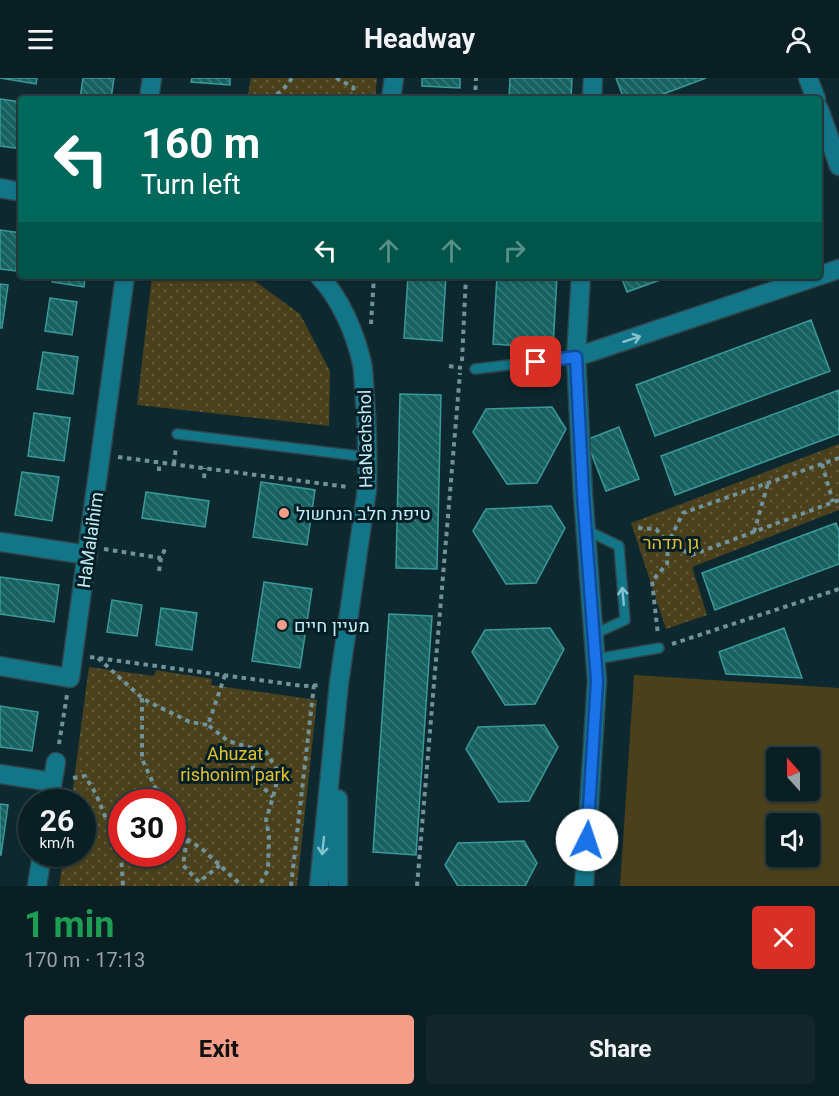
<!DOCTYPE html>
<html lang="en">
<head>
<meta charset="utf-8">
<style>
	:root { --surface:#0a1f23; --page:#13272b; --text:#f1f3f6; --muted:#99a2a6; --line:#2a3d41; --accent:#f49e89 }
	body { margin:0; font-family:Roboto,Heebo,sans-serif; background:var(--page); color:var(--text); height:100vh; display:flex; flex-direction:column; font-size:22px; white-space:nowrap }
	* { box-sizing:border-box; margin:0 }
	p { font-size:20px; color:var(--muted) }
	.icon { flex:none; width:33px; height:33px; fill:none; stroke:currentColor; stroke-width:2; stroke-linecap:round; stroke-linejoin:round }
	.map { position:relative; height:808px; overflow:hidden }
	.side { display:flex; flex-direction:column; background:var(--surface); flex:1 }
	.side>* { flex:none }
	.hud { position:absolute; left:18px; top:18px; width:804px; height:183px; border-radius:6px; box-shadow:0 2px 4px #0004,0 0 0 2px var(--line); background:#00695c; color:#fff; overflow:hidden }
	.needle { width:39px; rotate:339deg }
	.controls { position:absolute; left:766px; top:669px; display:grid; gap:12px }
	.controls a { display:grid; place-items:center; width:54px; height:54px; border-radius:6px; background:var(--surface); box-shadow:0 2px 4px #0004,0 0 0 2px var(--line); font-size:30px }
	.speed { position:absolute; left:18px; top:711px; display:flex; gap:12px; font-size:30px; font-weight:700; text-align:center }
	.speed>* { display:grid; place-content:center; width:78px; height:78px; border-radius:50%; background:var(--surface); box-shadow:0 2px 4px #0004,0 0 0 2px var(--line); line-height:1 }
	.speed small { font-size:15px; font-weight:400 }
	.speed .limit { border:9px solid #d22; background:#fff; color:#111 }
	.pin { position:absolute; display:grid; place-items:center; width:51px; height:51px; color:#fff; margin:-26px; border-radius:12px; box-shadow:0 3px 9px #0006 }
	.me { position:absolute; width:66px; margin:-33px; rotate:4deg; stroke-linejoin:round; filter:drop-shadow(0 0 4px #0008) }
	.turn { display:flex; align-items:center; gap:21px; height:126px; padding:0 24px; font-size:27px }
	.turn .icon { width:78px; height:78px; stroke-width:2.5 }
	.turn b { display:block; font-size:42px; line-height:51px }
	.lanes { display:flex; align-items:center; height:57px; padding:0 24px; background:#0003; justify-content:center; gap:30px; direction:ltr }
	.lanes .off { opacity:.35 }
	.round { display:grid; place-items:center; flex:none; width:63px; height:63px; border-radius:6px; background:var(--page) }
	.summary { display:flex; align-items:center; justify-content:space-between; height:102px; padding:0 24px }
	h1 { font-size:36px; font-weight:700; line-height:45px; color:#1e9e55 }
	.button { display:flex; gap:12px; margin-top:auto; padding:12px 24px }
	.button a { flex:1; height:69px; border-radius:6px; background:var(--accent); color:#111; font-size:24px; font-weight:700; line-height:69px; text-align:center }
	.button a+a { background:var(--page); color:var(--text) }
	header { display:flex; justify-content:space-between; align-items:center; height:78px; padding:0 24px; background:var(--surface); font-size:27px; font-weight:700 }
	.map>svg:first-child { display:block }
	.grass { fill:url(#grass-dots); fill-rule:evenodd }
	.pitch { fill:#4a401c; fill-rule:evenodd }
	.building { fill:url(#building-back-hatch); stroke:#3b9998; stroke-width:1.5 }
	.lines { fill:none; stroke-linecap:round; stroke-linejoin:round }
	.lane-casing { stroke:#2f454c; stroke-width:12 }
	.street-casing { stroke:#2f454c; stroke-width:21 }
	.secondary-casing { stroke:#2f454c; stroke-width:21 }
	.path { stroke:#70929b; stroke-width:4; stroke-dasharray:4.5 4.5; stroke-linecap:butt }
	.lane { stroke:#137688; stroke-width:9 }
	.street { stroke:#137688; stroke-width:18 }
	.secondary { stroke:#137688; stroke-width:18 }
	.oneway { stroke:#85c2cf }
	.route-casing { stroke:#114b97; stroke-width:15 }
	.route { stroke:#1a73e8; stroke-width:10 }
	.poi-dot { fill:#f49e89; stroke:#031f25; stroke-width:2 }
	.labels { text-anchor:middle; dominant-baseline:central; stroke-width:6; stroke-linejoin:round; paint-order:stroke }
	.street-label { font-size:18px; fill:#c3ebf5; stroke:#031f25 }
	.poi-label { font-size:18px; fill:#c3ebf5; stroke:#031f25; text-anchor:start }
	.park-label { font-size:18px; fill:#e3c032; stroke:#031f25 }
</style>
</head>
<body>
<header><svg class="icon" aria-label="menu" viewBox="0 0 24 24"><path d="M4 6h16M4 12h16M4 18h16"/></svg>Headway<svg class="icon" aria-label="person" viewBox="0 0 24 24"><circle cx="12" cy="8" r="4"/><path d="M4 21q1-7 8-7t8 7"/></svg></header>
<div class="map">
<svg width="839" height="808" viewBox="0 0 839 808">
	<defs>
		<pattern id="grass-dots" width="8" height="8" patternUnits="userSpaceOnUse" patternTransform="scale(1.5)"><rect width="8" height="8" fill="#4a401c"/><path d="M2 2h.1M6 6h.1" fill="none" stroke="#625c3e" stroke-width="1.8" stroke-linecap="round"/></pattern>
		<pattern id="building-back-hatch" width="6" height="6" patternUnits="userSpaceOnUse" patternTransform="scale(1.5)"><rect width="6" height="6" fill="#176261"/><path d="M-1 5l2 2M0 0l6 6M5-1l2 2" fill="none" stroke="#377978"/></pattern>
	</defs>
	<rect width="100%" height="100%" fill="#0d292f"/>
	<path class="grass" d="M251,0h126l-2,21h-128z
		M152,198h96l52,38 30,57 -1,55 -192,-21z
		M839,366v66l-147,57 15,48 -41,14 -35,-106z
		M89,589l65,9 2,-6 56,9 -1,6 106,15 -20,186h-238l5,-32h18v-52h-11zM172,724v52h-50v-52z"/>
	<path class="pitch" d="M634,597l205,13v198h-219zM777,680h33v32h-33zM777,746h33v32h-33z"/>
	<path class="building" d="M0,0h37l-1,6z
		M83,0h31l-3,21h-31z
		M192,0h38v7l-39,-3z
		M422,0h38v10l-38,-2z
		M510,0h62l-1,21h-62z
		M616,0h90l-56,21h-26z
		M0,21l21,3v47l-21,-3z
		M0,152l21,3 -5,38 -16,-2z
		M53,198h32l-1,11 -32,-5z
		M408,198h38l-4,65 -38,-3z
		M497,198h60l-4,72 -60,-4z
		M621,198h50l-44,16z
		M0,206l8,1 -6,43h-2z
		M50,220l27,4 -5,33 -27,-4z
		M811,242l19,51 -175,65 -19,-51z
		M43,274l35,5 -5,37 -36,-5z
		M839,312v44l-164,61 -14,-39z
		M400,316l41,1 -4,174 -41,-1z
		M552,329l14,22 -29,54 -30,1 -34,-52 13,-23z
		M34,335l36,5 -6,43 -36,-5z
		M619,349l20,52 -33,12 -20,-51z
		M22,394l37,5 -7,44 -37,-6z
		M261,404l54,8 -8,55 -54,-8z
		M146,414l63,9 -4,26 -63,-9z
		M551,428l14,22 -29,55 -30,1 -33,-53 13,-22z
		M836,445l3,8v33l-124,46 -13,-37z
		M0,499l59,8 -5,37 -54,-8z
		M264,504l48,7 -12,79 -48,-7z
		M112,522l30,5 -5,31 -30,-4z
		M161,530l36,5 -5,37 -36,-5z
		M389,536l43,2 -16,239 -43,-3z
		M550,550l14,21 -29,55 -30,1 -33,-53 13,-22z
		M784,550l18,50 -76,-4 -7,-22z
		M0,628l38,6 -6,39 -32,-4z
		M544,647l14,22 -29,54 -30,1 -33,-53 12,-22z
		M0,726l8,1 -7,50h-1z
		M524,763l13,22 -12,23h-67l-13,-21 13,-22z"/>
	<g class="lines">
		<g class="lane-casing">
			<path id="lane" d="M475,291l101,-12
				M177,356l191,23
				M586,452l33,16 6,74 -31,14
				M596,581l63,-11"/>
		</g>
		<g class="street-casing">
			<path id="street" d="M808,0l8,21
				M149,21l3,-21
				M391,21l3,-21
				M592,21l1,-21
				M819,31l20,57
				M581,198l-5,81 7,138 14,186 -13,205
				M576,279l263,-88
				M0,464l88,13
				M0,588l70,12 55,-402
				M0,696l52,8
				M49,724l7,-40
				M37,808l5,-32"/>
		</g>
		<g class="secondary-casing">
			<path id="secondary" d="M0,110l21,4
				M319,198c22,23 36,57 43,87 2,12 2,25 3,38 2,29 3,59 2,88l-28,194 -20,203
				M338,808v-87"/>
		</g>
		<path class="path" d="M336,0l17,9 3,12
			M269,21l13,-8 10,-13
			M475,21l1,-21
			M371,246l3,-48
			M462,283l4,-85
			M449,288l13,2
			M118,379l230,30
			M839,380l-156,55 -15,30 24,12 147,-55
			M174,386l2,-17
			M822,386l11,38
			M159,393v-9
			M204,400l1,-10
			M638,450l18,1 12,14 -1,21 -15,17 6,54
			M754,454l14,-49
			M104,471l57,9
			M159,493l2,-13 4,-9
			M672,566l167,-55
			M90,579l213,29 17,-1
			M98,580l44,40 9,5 39,19 18,3
			M225,597l-17,50 20,16 38,11 13,21 -6,24 -7,23 3,16 -1,34 -9,16
			M142,620v61l20,43
			M59,666l8,-49
			M252,670v14l3,18 18,17
			M73,700l12,-2 11,18 11,27 15,8
			M172,751l30,20 40,37
			M187,761l-4,26 16,17 21,-17
			M122,776l-1,2 2,30
			M291,808l23,-201
			M417,808l43,-513"/>
		<use href="#lane" class="lane"/>
		<use href="#street" class="street"/>
		<use href="#secondary" class="secondary"/>
	</g>
	<defs><path id="oneway-shaft" d="M-6 0H5M1.5-3L5.5 0L1.5 3" fill="none" stroke-width="1.6" stroke-linecap="round" stroke-linejoin="round" transform="scale(1.5)"/></defs>
	<g class="oneway">
		<use href="#oneway-shaft" transform="translate(632 261) rotate(-18)"/>
		<use href="#oneway-shaft" transform="translate(623 518) rotate(-95)"/>
		<use href="#oneway-shaft" transform="translate(323 768) rotate(96)"/>
	</g>
	<g class="lines">
		<g class="route-casing">
			<path id="route" d="M536,284l40,-5 7,138 14,186 -10,159"/>
		</g>
		<use href="#route" class="route"/>
	</g>
	<g class="poi-dot">
		<circle cx="284" cy="435" r="6"/>
		<circle cx="282" cy="547" r="6"/>
	</g>
	<g class="labels">
		<g class="street-label">
			<text transform="translate(365 361) rotate(-91)">HaNachshol</text>
			<text transform="translate(90 462) rotate(-82)">HaMalaihim</text>
		</g>
		<g class="poi-label">
			<text x="296" y="435">טיפת חלב הנחשול</text>
			<text x="294" y="547">מעיין חיים</text>
		</g>
		<g class="park-label">
			<text x="671" y="464">גן תדהר</text>
			<text x="235" y="675">Ahuzat<tspan x="235" dy="21">rishonim park</tspan></text>
		</g>
	</g>
</svg>
<div class="controls">
<a><svg class="needle" viewBox="-14 -14 28 28"><path d="M0-13l5 13h-10z" fill="#e53935"/><path d="M0 13l5-13h-10z" fill="#99a2a6"/></svg></a>
<a><svg class="icon" aria-label="sound" viewBox="0 0 24 24"><path d="M4 9h4l5-4v14l-5-4H4zM17 9q2 3 0 6"/></svg></a>
</div>
<div class="speed"><div>26<small>km/h</small></div><div class="limit">30</div></div>
<div class="pin" style="left:536px;top:284px;background:#d93025"><svg class="icon" aria-label="arrive" viewBox="0 0 24 24"><path d="M6 21V4h12l-3 4 3 4H6"/></svg></div>
<svg class="me" style="left:587px;top:762px" viewBox="-20 -20 40 40"><circle r="19" fill="#fff"/><path d="M0-13L10 11 0 6-10 11z" fill="#1a73e8"/></svg>
<div class="hud">
<div class="turn"><svg class="icon" aria-label="left" viewBox="0 0 24 24"><path d="M17 20v-9H6M10 6l-5 5 5 5"/></svg><div><b>160 m</b>Turn left</div></div>
<div class="lanes"><svg class="icon" aria-label="left" viewBox="0 0 24 24"><path d="M17 20v-9H6M10 6l-5 5 5 5"/></svg><svg class="icon off" aria-label="ahead" viewBox="0 0 24 24"><path d="M12 20V5M6 11l6-6 6 6"/></svg><svg class="icon off" aria-label="ahead" viewBox="0 0 24 24"><path d="M12 20V5M6 11l6-6 6 6"/></svg><svg class="icon off" aria-label="right" viewBox="0 0 24 24"><path d="M7 20v-9h11M14 6l5 5-5 5"/></svg></div>
</div>
</div>
<section class="side">
<div class="summary"><div><h1>1 min</h1><p>170 m · 17:13</p></div><a class="round" style="background:#d93025;color:#fff"><svg class="icon" aria-label="close" viewBox="0 0 24 24"><path d="M6 6l12 12M18 6L6 18"/></svg></a></div>
<div class="button"><a>Exit</a><a>Share</a></div>
</section>
</body>
</html>
